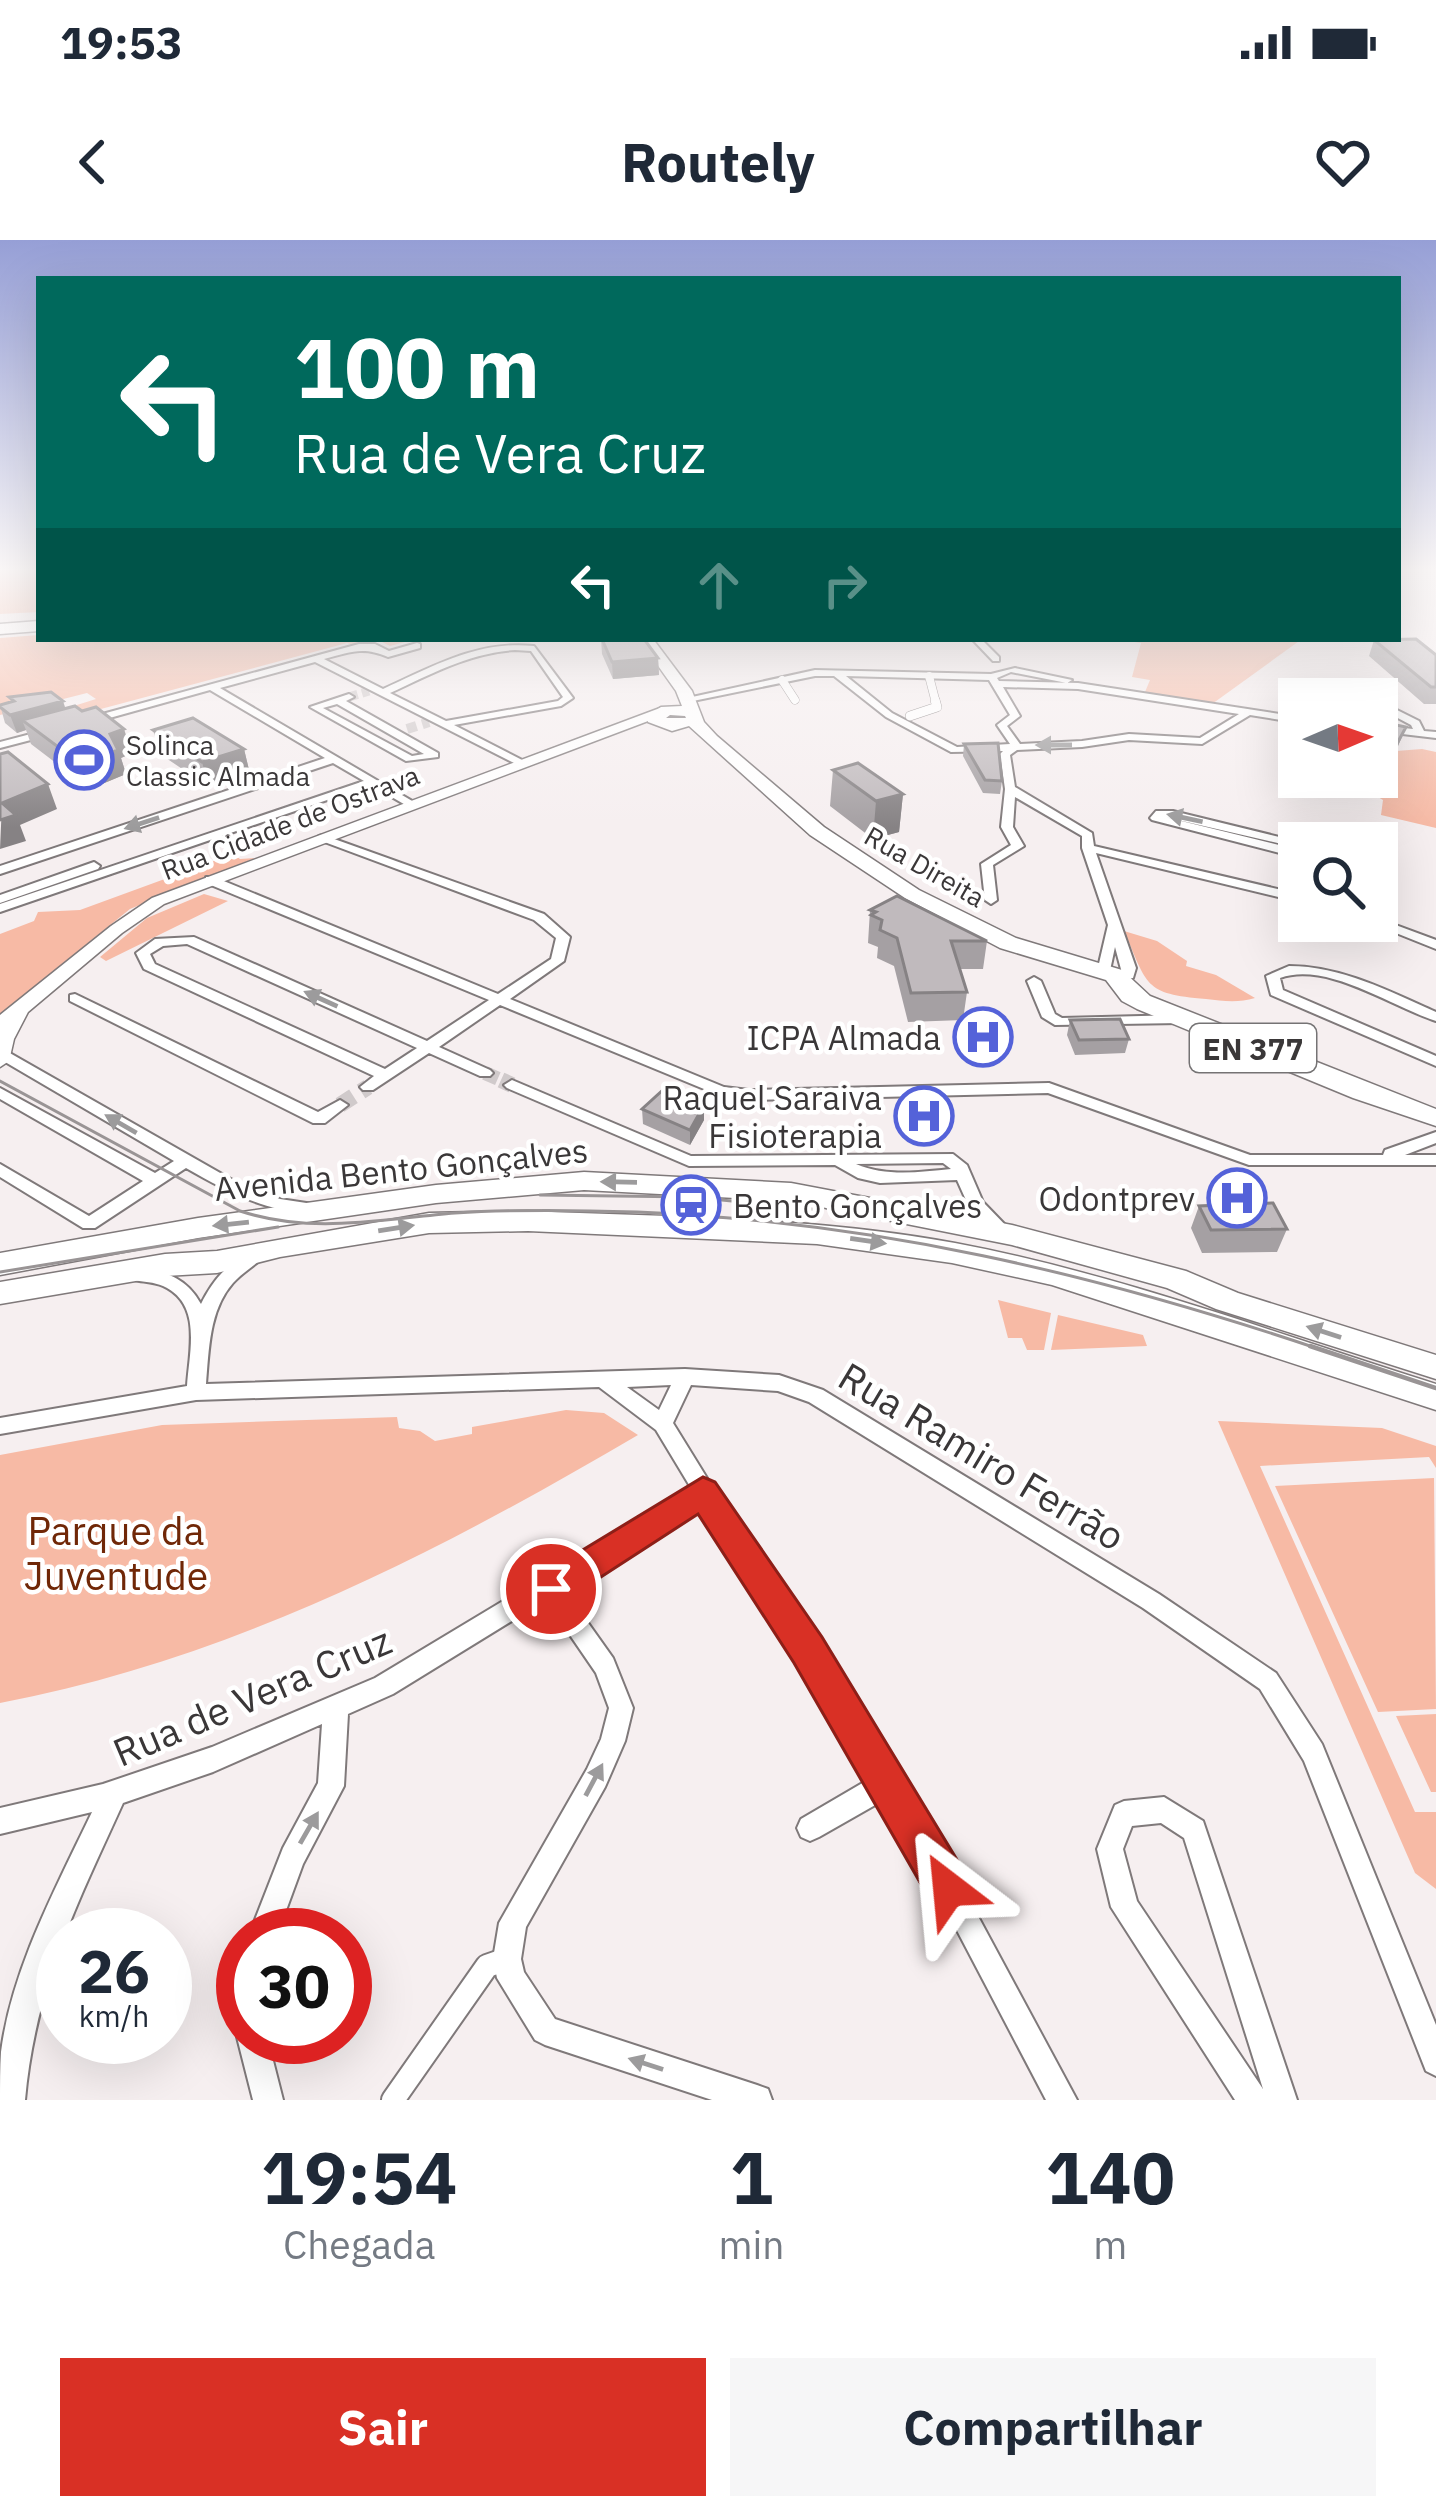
<!DOCTYPE html>
<html lang="pt">
<head>
<meta charset="utf-8">
<style>
	:root { --surface:#fff; --page:#f6f6f7; --text:#1f2937; --muted:#747a83; --accent:#d93025 }
	body { margin:0; font-family:"IBM Plex Sans",sans-serif; background:var(--page); color:var(--text); height:100vh; display:flex; flex-direction:column; font-size:45px; white-space:nowrap }
	* { box-sizing:border-box; margin:0 }
	p { font-size:39px; color:var(--muted) }
	.icon { flex:none; width:66px; height:66px; fill:none; stroke:currentColor; stroke-width:2; stroke-linecap:round; stroke-linejoin:round }
	.map { position:relative; height:1860px; overflow:hidden }
	.side { display:flex; flex-direction:column; background:var(--surface); flex:1 }
	.side>* { flex:none }
	.banner { position:absolute; left:36px; top:36px; width:1365px; height:366px; border-radius:0px; box-shadow:0 12px 48px #0002; background:#00695c; color:#fff; overflow:hidden }
	.needle { width:78px; rotate:88deg }
	.controls { position:absolute; left:1278px; top:438px; display:grid; gap:24px }
	.controls a { display:grid; place-items:center; width:120px; height:120px; border-radius:0px; background:var(--surface); box-shadow:0 12px 48px #0002; font-size:60px }
	.speed { position:absolute; left:36px; top:1668px; display:flex; gap:24px; font-size:60px; font-weight:700; text-align:center }
	.speed>* { display:grid; place-content:center; width:156px; height:156px; border-radius:50%; background:var(--surface); box-shadow:0 12px 48px #0002; line-height:1 }
	.speed small { font-size:30px; font-weight:400 }
	.speed .limit { border:18px solid #d22; background:#fff; color:#111 }
	.pin { position:absolute; display:grid; place-items:center; width:102px; height:102px; color:#fff; margin:-51px; border:6px solid #fff; border-radius:50%; box-shadow:0 3px 12px #0007 }
	.me { position:absolute; width:132px; margin:-66px; rotate:331deg; stroke-linejoin:round; filter:drop-shadow(0 0 9px #0008) }
	.turn { display:flex; align-items:center; gap:42px; height:252px; padding:0 60px; font-size:54px }
	.turn .icon { width:156px; height:156px; stroke-width:2.5 }
	.turn b { display:block; font-size:84px; line-height:102px }
	.lanes { display:flex; align-items:center; height:114px; padding:0 60px; background:#0003; justify-content:center; gap:60px; direction:ltr }
	.lanes .off { opacity:.35 }
	.eta { display:flex; justify-content:space-evenly; align-items:center; height:204px; text-align:center }
	.eta b { font-size:72px; font-weight:700; line-height:84px }
	.action { display:flex; gap:24px; margin-top:auto; padding:24px 60px }
	.action a { flex:1; height:138px; border-radius:0px; background:var(--accent); color:#fff; font-size:48px; font-weight:700; line-height:138px; text-align:center }
	.action a+a { background:var(--page); color:var(--text) }
	.status { display:flex; justify-content:space-between; align-items:center; height:84px; padding:0 60px; background:var(--surface); direction:ltr }
	.status svg { height:33px; fill:currentColor }
	header { display:flex; justify-content:space-between; align-items:center; height:156px; padding:0 60px; background:var(--surface); font-size:54px; font-weight:700 }
	.map>svg:first-child { display:block }
	.green { fill:#f7baa5 }
	.lines { fill:none; stroke-linecap:round; stroke-linejoin:round }
	.minor-tunnel-far3 { stroke:#d0cacb; stroke-width:9; stroke-dasharray:9 4.5; stroke-linecap:butt }
	.minor-tunnel-far2 { stroke:#d0cacb; stroke-width:10; stroke-dasharray:10 6; stroke-linecap:butt }
	.minor-tunnel-far1 { stroke:#d0cacb; stroke-width:14; stroke-dasharray:14 8; stroke-linecap:butt }
	.minor-tunnel { stroke:#d0cacb; stroke-width:16; stroke-dasharray:16 9; stroke-linecap:butt }
	.pedestrian-far2-casing { stroke:#7f797a; stroke-width:9 }
	.pedestrian-far1-casing { stroke:#7f797a; stroke-width:10 }
	.pedestrian-casing { stroke:#7f797a; stroke-width:26 }
	.minor-casing { stroke:#7f797a; stroke-width:4 }
	.tertiary-casing { stroke:#7f797a; stroke-width:3 }
	.primary-casing { stroke:#7f797a; stroke-width:3 }
	.motorway-casing { stroke:#7f797a; stroke-width:3 }
	.pedestrian-far2 { stroke:#fff; stroke-width:8 }
	.pedestrian-far1 { stroke:#fff; stroke-width:9 }
	.pedestrian { stroke:#fff; stroke-width:22 }
	.minor { fill:#fff; fill-rule:evenodd }
	.tertiary { fill:#fff; fill-rule:evenodd }
	.primary { fill:#fff; fill-rule:evenodd }
	.motorway { fill:#fff; fill-rule:evenodd }
	.tram-far1 { stroke:#999495; stroke-width:3 }
	.tram { stroke:#999495; stroke-width:4.5 }
	.wall { fill:#a5a0a3 }
	.shaded-wall { fill:#868284 }
	.building { fill:#c0babd; stroke:#868284; stroke-width:3 }
	.oneway { fill:#9c9b9c }
	.route { fill:#d93025; stroke:#8d1f18; stroke-width:3 }
	.labels { text-anchor:middle; dominant-baseline:central; stroke-width:9; stroke-linejoin:round; paint-order:stroke }
	.far-poi-label { font-size:27px; fill:#3a3738; stroke:#fff; text-anchor:start }
	.far-street-label { font-size:27px; fill:#3a3738; stroke:#fff }
	.shield { fill:#fff; stroke:#757374; stroke-width:3 }
	.shield-label { font-size:30px; font-weight:bold; fill:#3a3738 }
	.poi-label { font-size:33px; fill:#3a3738; stroke:#fff; text-anchor:end }
	.street-label { font-size:33px; fill:#3a3738; stroke:#fff }
	.near-street-label { font-size:39px; fill:#3a3738; stroke:#fff }
	.near-park-label { font-size:39px; fill:#702707; stroke:#fff }
</style>
</head>
<body>
<div class="status"><b>19:53</b><svg viewBox="0 0 49 12"><path d="M0 12V9h3v3zM5 12V6h3v6zM10 12V3h3v9zM15 12V0h3v12zM26 1h20v11H26zM47 4h2v5h-2z"/></svg></div>
<header><svg class="icon" aria-label="back" viewBox="0 0 24 24"><path d="M15 5l-7 7 7 7"/></svg>Routely<svg class="icon" aria-label="heart" viewBox="0 0 24 24"><path d="M12 20l-8-8c-3-5 5-10 8-4 3-6 11-1 8 4z"/></svg></header>
<div class="map">
<svg width="1436" height="1860" viewBox="0 0 1436 1860">
	<rect width="100%" height="100%" fill="#f6eff0"/>
	<path class="green" d="M0,327h39v45l-39,2z
		M39,395v4h377l-26,7 -12,-6 -23,6 -8,-3 -276,74 -10,-7 35,-11 -9,-6 -87,22v-77z
		M1113,399h189l-90,65 -67,-12 5,-12 -18,-3 9,-34z
		M1422,509l14,3v76l-55,-13 2,-15 -13,-8 7,-3 19,-38z
		M233,614l7,5 15,-1 -125,51 -130,105v-80l34,-13 4,-9 42,-2z
		M204,654l24,7 -122,60 -6,-4 47,-39z
		M1124,691l33,10 30,20 -1,5 30,9 39,23c-17,5 -32,3 -49,1 -63,-5 -58,-14 -82,-68z
		M998,1060l53,13 -7,37h-17l-5,-12h-14z
		M1058,1075l85,20 4,11 -96,4z
		M566,1170l38,3 34,22c-199,117 -409,225 -638,268v-248l162,-30 235,-8 2,11 21,3 15,10 37,-7v-7z
		M1218,1181l164,7 54,18v22l-7,-11 -169,9 155,346h21v77l-21,-16z
		M1434,1238l2,231 -58,3 -103,-226z
		M1436,1474v78h-5l-35,-76z"/>
	<g class="lines">
		<path class="minor-tunnel-far3" d="M349,457l20,-6"/>
		<path class="minor-tunnel-far2" d="M407,489l22,-7"/>
		<path class="minor-tunnel-far1" d="M485,833l23,10"/>
		<path class="minor-tunnel" d="M501,840l11,5
			M340,865l28,-18"/>
		<g class="pedestrian-far2-casing">
			<path id="pedestrian-far2" d="M929,436l7,27
				M782,440l13,20"/>
		</g>
		<g class="pedestrian-far1-casing">
			<path id="pedestrian-far1" d="M910,476l27,-9 -2,-7"/>
		</g>
		<g class="pedestrian-casing">
			<path id="pedestrian" d="M393,1860l94,-134 20,-7"/>
		</g>
		<g class="minor-casing">
			<path id="minor" d="M972,399h9l18,18v4h-6z
				M417,403l3,1v4l-32,9c-25,-11 -38,-5 -64,2l59,30c49,-22 95,-49 151,-43l39,52 -12,8 -107,19 72,37v4l-4,1 -207,-105 -95,26 199,117 -10,2 -38,-22 -371,127v-8l364,-123 -31,-18 -333,111v-8l325,-108 -115,-68 -122,34 -4,-1v-4l275,-75h16l14,7zM515,410l16,1 32,46 -5,4 -112,20 -56,-28c41,-19 79,-40 125,-43z
				M1015,428l57,12 -5,3 -56,-11 -14,6 2,3 79,2 221,34v6l-49,-8 -48,29 -73,-4 -47,7 -65,3 -7,5 5,32 77,46 2,13 205,48v8l-203,-49 40,115 -3,10 -20,3v-6l9,-2 -7,-26 -6,28h-10l-2,-3 11,-47 -26,-77v-12l-67,-39 -2,30 11,19 -31,19 4,35 -6,4 -6,-4 -4,-36 30,-19 -10,-18 4,-38 -5,-35 3,-3 -52,1 -65,-35 -52,-41h-19l-127,26 -5,-3 132,-29 176,4zM846,436l143,4 21,35 -13,10 13,19 -53,3 -65,-34zM1003,447l75,2 161,25 -39,24 -71,-4 -47,7 -62,3 -13,-18 13,-10z
				M349,454l5,3 -8,4 92,52v4l-32,4 -96,-54zM337,464l87,50 -12,2 -89,-48z
				M1326,456h37l5,3h-47z
				M1377,460l42,21 5,10 12,1v6l-59,-7v-6l36,4 -2,-4 -34,-18z
				M46,490l4,1v4l-50,13v-6z
				M1156,571h17l131,32h-5v5l-134,-31 134,33v8l-147,-38 -2,-2z
				M323,595l221,79 26,23 -6,24 -54,38 214,88 25,3 300,-7 201,72h133l2,-5 51,-18v11l-31,12h31v10h-187l-201,-72 -299,7 -28,-4 -221,-91 -61,42 51,23 3,3 -3,3h-10l-51,-23 -56,37h-10l-3,-3 14,-11 -230,-107 -8,-16 19,-14 39,-2 233,104 62,-41 -283,-117v-6h8l284,117 53,-35 5,-21 -22,-18 -215,-80v-4zM187,704l230,104 -32,21 -230,-105 -5,-10 13,-8z
				M94,622l6,4 -2,3 -98,34v-8z
				M1377,678l59,22v9l-70,-28h11z
				M1289,726c52,0 100,25 147,46v9c-44,-14 -109,-60 -156,-43l3,12 153,66v10l-165,-71 -5,-19z
				M1034,737l7,4 14,33 7,4 119,-3 7,4 -7,4 -126,2 -13,-8 -15,-36z
				M75,754l243,118 22,-12 8,5 -23,18h-12l-243,-122v-6z
				M0,811l8,1 235,134 37,13 33,5 3,4 -9,6c-46,-5 -81,-23 -121,-46l-91,60h-12l-83,-51v-13l89,52 54,-35 -143,-82v-11l155,85 19,-12 -174,-102z
				M512,840l179,76 262,-2 14,11 16,37 30,31 -3,4h-12l-28,-28 -13,-29 -77,3 -22,-5 -23,-13 -146,1 -182,-78 -3,-3zM943,923l8,6c-32,3 -65,8 -95,-5z
				M253,1012l6,1 3,5c-9,9 -20,15 -29,25 -24,27 -24,67 -27,101l479,-15 94,6 44,15 336,204 117,79 46,71 114,281v51l-10,-5 -122,-310 -44,-72 -117,-81 -334,-206 -31,-11 -87,-6 -18,38 74,120 69,99 121,198 140,260h-31l-127,-242 -35,-58 -65,37 -9,4 -9,-4 -4,-9 4,-9 70,-41 -71,-120 -69,-101 -31,-52 -136,84 49,69 20,50 -8,33 -20,46 -79,140 -5,32 3,13 31,47 202,66 11,4 4,11h-60l-167,-55 -10,-5 -38,-62 -4,-19 6,-36 88,-154 14,-30 8,-31 -13,-35 -50,-73 -153,94 -45,20 -4,72 -41,78 -26,71h-28l34,-87 35,-65 4,-59 -109,48 -90,31c-46,101 -88,184 -98,297h-25c0,-16 0,-32 1,-48 11,-84 55,-164 91,-240l-92,22v-26l103,-24 109,-37 163,-69 316,-190 -35,-58 -57,-43 -403,13 -196,34v-16l187,-32c2,-34 16,-82 -24,-100 -9,-4 -20,-4 -29,-6l-3,-5 3,-5 6,-2c28,4 47,11 61,36 12,-24 27,-42 52,-52zM671,1145l-12,25 -32,-23z
				M1164,1557l39,24 94,279h-62l-124,-193 -14,-58 18,-44 9,-4zM1161,1583l23,15 79,251 -126,-188 -14,-52 9,-23z
				M243,1786v11h24l16,63h-30l-16,-63z"/>
		</g>
		<g class="tertiary-casing">
			<path id="tertiary" d="M660,468l6,4 -2,3 -500,189 -42,29 -94,79 -14,27 -5,22 -9,6v-52l111,-89 41,-28z"/>
		</g>
		<g class="primary-casing">
			<path id="primary" d="M639,399h14l39,52 12,31 13,14 107,91 95,63 97,48 106,32 28,26 286,113v17l-83,-28 -216,-89 -15,-8 -16,-21 -106,-32 -95,-50 -95,-63 -121,-109 -17,5 -24,-9v-6l13,-9 21,-1 -6,-15zM670,475l15,1 1,2h-20z
				M584,932l207,11 221,42 174,46 52,22 198,62v24l-220,-70 -49,-21 -155,-43 -221,-44 -207,-11 -148,13 -238,35 -198,37v-22l198,-35 238,-33z
				M528,971c142,6 287,6 427,32 164,31 322,91 481,141v26l-384,-125 -100,-22 -135,-19 -289,-13 -99,2 -149,24 -63,16 -52,3 -165,28v-22l165,-28 52,-3 212,-38z"/>
		</g>
		<g class="motorway-casing">
			<path id="motorway" d="M39,381v10l-39,3v-10z"/>
		</g>
		<use href="#pedestrian-far2" class="pedestrian-far2"/>
		<use href="#pedestrian-far1" class="pedestrian-far1"/>
		<use href="#pedestrian" class="pedestrian"/>
		<use href="#minor" class="minor"/>
		<use href="#tertiary" class="tertiary"/>
		<use href="#primary" class="primary"/>
		<use href="#motorway" class="motorway"/>
		<path class="tram-far1" d="M0,841l240,130c73,24 141,8 215,2 61,-4 121,-3 182,-1 239,10 456,61 682,137
			M540,955l152,2 129,13
			M0,1032l278,-45"/>
		<path class="tram" d="M1310,1106l126,42"/>
	</g>
	<path class="wall" d="M601,399l57,19 1,17 -46,4 -11,-25z
		M1374,400l62,15v49h-12l-55,-48z
		M9,457l56,12 67,44 -11,5 5,16 -36,15 -59,-45 -5,-14 -9,3 -12,-10 -5,-18 11,-3z
		M1377,481l19,30 -19,38 -53,-12h53z
		M153,490l91,19 6,25 -41,13 -49,-33z
		M964,504l38,37 -2,13 -17,-1 -20,-37z
		M833,530l70,24 -4,38 -26,7 -43,-33z
		M870,670l117,31 -4,28h-23l7,23 -4,28 -55,2 -14,-56 -17,-8 1,-11 -10,-4z
		M1070,780l59,19 -4,14 -50,2 -8,-20z
		M704,865v15l-14,25 -47,-21 -1,-15z
		M1199,966l88,23 -10,23 -75,1 -11,-25z"/>
	<path class="shaded-wall" d="M658,418l1,17 -46,4 -1,-17z
		M63,461l6,18 -47,1 4,10 -9,3 -7,-18z
		M1406,487l-10,24 -19,38 9,-25z
		M124,489l8,24 -11,5 5,16 -36,15 -9,-25 29,-30z
		M244,509l6,25 -41,13 -7,-25z
		M48,544l9,25 -37,16 6,16 -26,8 2,-46z
		M903,554l-4,38 -26,7 3,-38z
		M704,865v15l-14,25v-15z"/>
	<path class="building" d="M602,399h42l14,19 -46,4z
		M1416,399l20,16v32h-5l-57,-47z
		M51,452l12,9 -53,14 -10,-8v-2l14,-4 -5,-4z
		M75,466l7,5 14,-4 28,22 -14,5 8,16 -37,14 -59,-44z
		M193,478l51,31 -42,13 -49,-32z
		M1377,481l29,6 -20,37 -9,-2z
		M998,503l4,38 -17,-1 -21,-36z
		M8,512l40,32 -46,19 14,12 -16,5v-66z
		M858,523l45,31 -27,7 -43,-31z
		M897,656l90,45h-36l16,51 -56,1 -14,-55 -17,-8 2,-10 -11,-5 5,-3 -6,-2z
		M1120,779l9,20 -50,1 -9,-20z
		M664,849l40,16 -14,25 -48,-21z
		M1273,963l14,26 -76,1 -12,-24z"/>
	<defs><path id="oneway-solid" d="M-6-.8H1V-3.2L6.5 0L1 3.2V.8H-6Z" transform="scale(3)"/></defs>
	<g class="oneway">
		<use href="#oneway-solid" transform="translate(1054 505) rotate(180)"/>
		<use href="#oneway-solid" transform="translate(1185 578) rotate(-168)"/>
		<use href="#oneway-solid" transform="translate(142 583) rotate(162)"/>
		<use href="#oneway-solid" transform="translate(321 759) rotate(-156)"/>
		<use href="#oneway-solid" transform="translate(121 884) rotate(-150)"/>
		<use href="#oneway-solid" transform="translate(619 942) rotate(-179)"/>
		<use href="#oneway-solid" transform="translate(231 984) rotate(174)"/>
		<use href="#oneway-solid" transform="translate(396 988) rotate(-9)"/>
		<use href="#oneway-solid" transform="translate(868 1001) rotate(8)"/>
		<use href="#oneway-solid" transform="translate(1324 1092) rotate(-162)"/>
		<use href="#oneway-solid" transform="translate(594 1540) rotate(-62)"/>
		<use href="#oneway-solid" transform="translate(309 1588) rotate(-60)"/>
		<use href="#oneway-solid" transform="translate(646 1824) rotate(-162)"/>
	</g>
	<linearGradient id="sky" x2="0" y2="1"><stop stop-color="#969fd6"/><stop offset="0.56" stop-color="#fbf8f8"/><stop offset="1" stop-color="#fbf8f8" stop-opacity="0"/></linearGradient>
	<rect width="1436" height="588" fill="url(#sky)"/>
	<path class="route" d="M703,1237l12,5 107,155 143,236 6,16 -6,16 -16,6 -16,-6 -139,-242 -96,-149 -134,87 -13,5 -13,-5 -6,-12 6,-12z"/>
	<defs>
		<g id="stadium-ring" transform="scale(3)"><circle r="9.5" fill="#fff" stroke="#5462d9" stroke-width="1.5"/><path d="M0-5a6.5 5 0 1 0 0 10a6.5 5 0 1 0 0-10ZM-3.5-1.8h7v3.6h-7Z" fill="#5462d9"/></g>
		<g id="hospital-ring" transform="scale(3)"><circle r="9.5" fill="#fff" stroke="#5462d9" stroke-width="1.5"/><path d="M-5-5h3v3.5h4V-5h3V5h-3V1.5h-4V5h-3Z" fill="#5462d9"/></g>
		<g id="station-ring" transform="scale(3)"><circle r="9.5" fill="#fff" stroke="#5462d9" stroke-width="1.5"/><path d="M-3-6H3Q5-6 5-4V2Q5 4 3 4L4.5 6H3L1.5 4h-3L-3 6H-4.5L-3 4Q-5 4-5 2V-4Q-5-6-3-6ZM-3.5-4v3h7v-3ZM-3.5 1v1.5H-2V1ZM2 1v1.5H3.5V1Z" fill="#5462d9"/></g>
	</defs>
	<g fill-rule="evenodd">
		<use href="#stadium-ring" x="84" y="520"/>
		<use href="#hospital-ring" x="983" y="797"/>
		<use href="#hospital-ring" x="924" y="876"/>
		<use href="#hospital-ring" x="1237" y="958"/>
		<use href="#station-ring" x="691" y="965"/>
	</g>
	<g class="labels">
		<g class="far-poi-label">
			<text x="126" y="504">Solinca<tspan x="126" dy="31">Classic Almada</tspan></text>
		</g>
		<g class="far-street-label">
			<text transform="translate(290 582) rotate(-21)">Rua Cidade de Ostrava</text>
			<text transform="translate(925 626) rotate(30)">Rua Direita</text>
		</g>
		<rect class="shield" x="1190" y="784" width="126" height="48" rx="9"/>
		<g class="shield-label">
			<text x="1253" y="808">EN 377</text>
		</g>
		<g class="poi-label">
			<text x="941" y="797">ICPA Almada</text>
			<text x="882" y="857">Raquel Saraiva<tspan x="882" dy="38">Fisioterapia</tspan></text>
			<text x="1195" y="958">Odontprev</text>
			<text x="733" y="965" text-anchor="start">Bento Gonçalves</text>
		</g>
		<g class="street-label">
			<text transform="translate(401 929) rotate(-6)">Avenida Bento Gonçalves</text>
		</g>
		<g class="near-street-label">
			<text transform="translate(982 1216) rotate(31)">Rua Ramiro Ferrão</text>
			<text transform="translate(252 1456) rotate(-23)">Rua de Vera Cruz</text>
		</g>
		<g class="near-park-label">
			<text x="116" y="1290">Parque da<tspan x="116" dy="45">Juventude</tspan></text>
		</g>
	</g>
</svg>
<div class="controls">
<a><svg class="needle" viewBox="-14 -14 28 28"><path d="M0-13l5 13h-10z" fill="#e53935"/><path d="M0 13l5-13h-10z" fill="#747a83"/></svg></a>
<a><svg class="icon" aria-label="search" viewBox="0 0 24 24"><circle cx="10" cy="10" r="6"/><path d="M15 15l6 6"/></svg></a>
</div>
<div class="speed"><div>26<small>km/h</small></div><div class="limit">30</div></div>
<div class="pin" style="left:551px;top:1349px;background:#d93025"><svg class="icon" aria-label="arrive" viewBox="0 0 24 24"><path d="M6 21V4h12l-3 4 3 4H6"/></svg></div>
<svg class="me" style="left:949px;top:1649px" viewBox="-20 -20 40 40"><path d="M0-17L14 15 0 8-14 15z" fill="#d93025" stroke="#fff" stroke-width="4"/></svg>
<div class="banner">
<div class="turn"><svg class="icon" aria-label="left" viewBox="0 0 24 24"><path d="M17 20v-9H6M10 6l-5 5 5 5"/></svg><div><b>100 m</b>Rua de Vera Cruz</div></div>
<div class="lanes"><svg class="icon" aria-label="left" viewBox="0 0 24 24"><path d="M17 20v-9H6M10 6l-5 5 5 5"/></svg><svg class="icon off" aria-label="ahead" viewBox="0 0 24 24"><path d="M12 20V5M6 11l6-6 6 6"/></svg><svg class="icon off" aria-label="right" viewBox="0 0 24 24"><path d="M7 20v-9h11M14 6l5 5-5 5"/></svg></div>
</div>
</div>
<section class="side">
<div class="eta">
<div><b>19:54</b><p>Chegada</p></div>
<div><b>1</b><p>min</p></div>
<div><b>140</b><p>m</p></div>
</div>
<div class="action"><a>Sair</a><a>Compartilhar</a></div>
</section>
</body>
</html>
